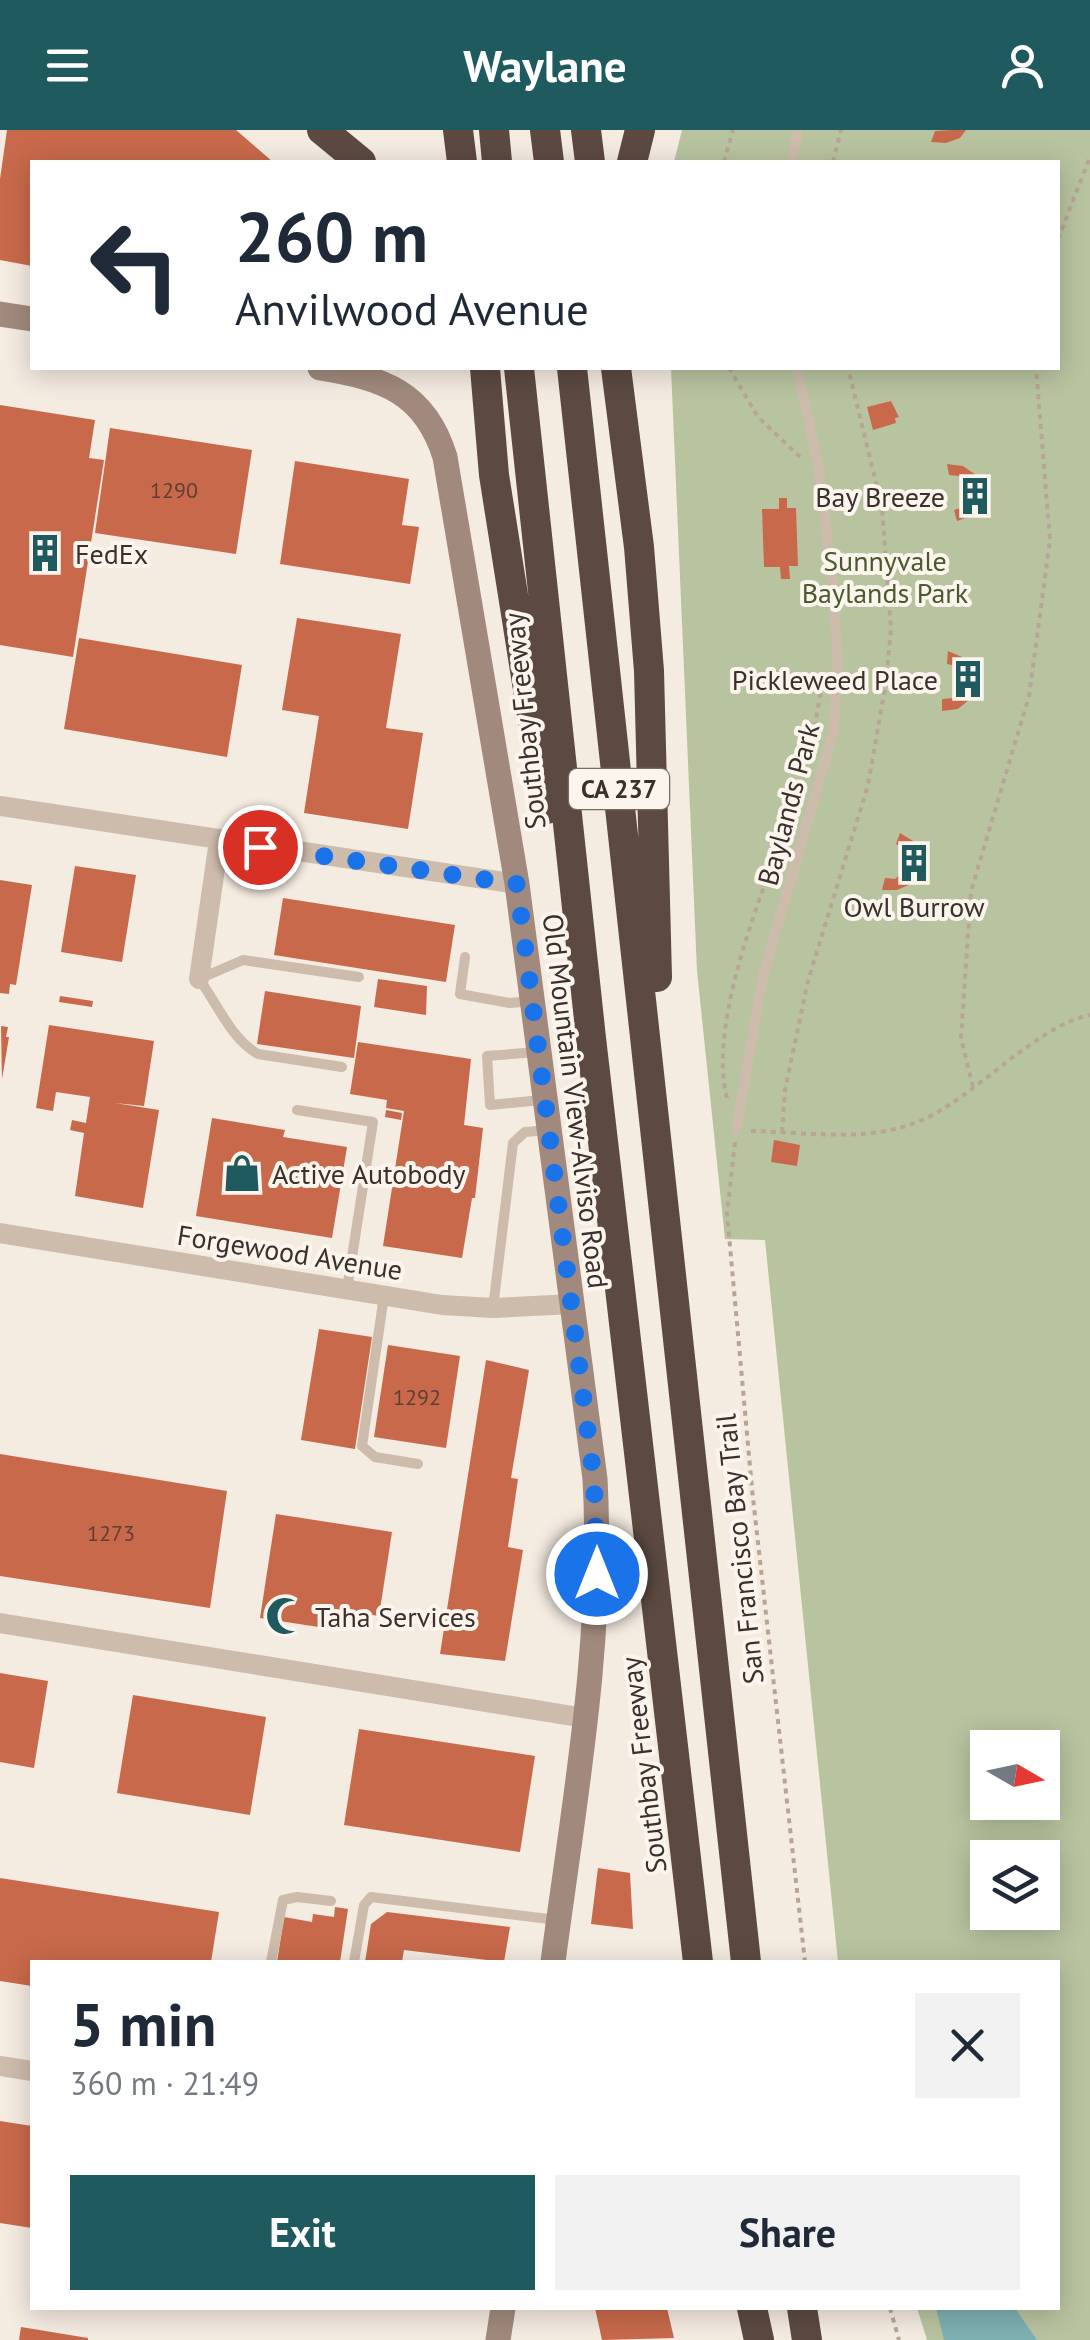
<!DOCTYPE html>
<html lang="en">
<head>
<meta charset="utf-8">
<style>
	:root { --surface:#fff; --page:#f2f2f3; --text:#1f2937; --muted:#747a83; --accent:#1f5a5e }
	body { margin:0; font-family:"PT Sans",sans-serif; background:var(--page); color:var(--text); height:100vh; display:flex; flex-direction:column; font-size:38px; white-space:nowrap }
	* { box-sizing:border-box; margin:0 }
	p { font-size:32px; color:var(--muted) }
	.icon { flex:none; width:55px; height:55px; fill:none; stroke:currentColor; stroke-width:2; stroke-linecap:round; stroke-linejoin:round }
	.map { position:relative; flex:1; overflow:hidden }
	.side { position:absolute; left:30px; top:1830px; width:1030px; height:350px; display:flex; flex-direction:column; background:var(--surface); border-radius:0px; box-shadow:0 5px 25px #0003 }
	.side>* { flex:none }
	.hud { position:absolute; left:30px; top:30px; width:1030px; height:210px; border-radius:0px; box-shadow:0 5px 25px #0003; background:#fff; color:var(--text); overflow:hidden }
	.needle { width:65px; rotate:99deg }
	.controls { position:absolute; left:970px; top:1600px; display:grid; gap:20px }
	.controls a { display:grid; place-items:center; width:90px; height:90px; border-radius:0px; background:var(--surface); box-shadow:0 5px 25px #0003; font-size:50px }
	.pin { position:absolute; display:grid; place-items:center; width:85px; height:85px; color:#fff; margin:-42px; border:5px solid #fff; border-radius:50%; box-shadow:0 2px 10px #0007 }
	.me { position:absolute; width:110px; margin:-55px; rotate:0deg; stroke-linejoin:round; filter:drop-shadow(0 0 8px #0008) }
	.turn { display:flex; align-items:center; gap:35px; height:210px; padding:0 40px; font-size:45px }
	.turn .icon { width:130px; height:130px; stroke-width:2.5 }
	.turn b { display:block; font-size:70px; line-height:85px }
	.round { display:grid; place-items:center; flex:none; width:105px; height:105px; border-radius:0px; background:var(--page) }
	.overview { display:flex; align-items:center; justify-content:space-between; height:170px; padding:0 40px }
	h1 { font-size:60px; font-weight:700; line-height:75px }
	.primary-button { display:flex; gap:20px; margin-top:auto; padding:20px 40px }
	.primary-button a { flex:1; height:115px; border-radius:0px; background:var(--accent); color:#fff; font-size:40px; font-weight:700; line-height:115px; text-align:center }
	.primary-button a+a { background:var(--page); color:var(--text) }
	header { display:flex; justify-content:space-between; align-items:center; height:130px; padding:0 40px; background:var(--accent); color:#fff; font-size:45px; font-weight:700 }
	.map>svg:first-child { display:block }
	.green { fill:#b8c4a0; fill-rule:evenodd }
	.water { fill:#7fb0b2 }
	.building { fill:#c8694b }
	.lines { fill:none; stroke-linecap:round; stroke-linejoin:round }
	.path { stroke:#b9a596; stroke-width:4; stroke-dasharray:5 5; stroke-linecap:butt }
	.lane { stroke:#cdbbac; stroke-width:10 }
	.street { stroke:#cdbbac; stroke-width:20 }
	.secondary { stroke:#a18a7d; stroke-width:25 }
	.highway { stroke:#5c4a42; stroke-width:30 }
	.route { stroke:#1a73e8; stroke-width:18; stroke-dasharray:0 32.4 }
	.labels { text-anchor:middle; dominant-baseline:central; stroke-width:8; stroke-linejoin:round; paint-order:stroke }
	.number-label { font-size:22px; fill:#5e3e33 }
	.shield { fill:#fbf5ee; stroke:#756b66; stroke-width:2.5 }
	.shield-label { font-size:25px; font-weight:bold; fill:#3b302b }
	.poi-label { font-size:28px; fill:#3b302b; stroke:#fbf5ee; text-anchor:start }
	.park-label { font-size:28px; fill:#4a5a2e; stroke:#fbf5ee }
	.street-label { font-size:28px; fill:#3b302b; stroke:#fbf5ee }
</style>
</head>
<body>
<header><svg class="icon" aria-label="menu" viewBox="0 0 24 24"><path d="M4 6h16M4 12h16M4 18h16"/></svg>Waylane<svg class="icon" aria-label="person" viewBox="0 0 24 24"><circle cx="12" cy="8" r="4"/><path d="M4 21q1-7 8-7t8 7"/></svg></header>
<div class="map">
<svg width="1090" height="2210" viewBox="0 0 1090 2210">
	<rect width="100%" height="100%" fill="#f4ebe1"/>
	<path class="green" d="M682,0h408v2210h-163l-10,-32h141v-346h-220l-73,-722 -40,-1 -28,-268 -26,-603h387v-206h-384zM988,1618h54v54h-54zM988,1728h54v54h-54z"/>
	<path class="water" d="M936,2178h79l22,32h-93z"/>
	<path class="building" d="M7,0h229l37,32h-241v104l-32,-6v-81z
		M952,0h14l-6,8 -14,5 -15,-1 4,-11z
		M891,271l8,16 -4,1 1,5 -23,7 -6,-23z
		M0,275l95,15 -6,38 15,2 -31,197 -73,-12z
		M110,298l142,22 -16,104 -141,-21z
		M295,331l114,18 -7,46 17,2 -9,57 -130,-20z
		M947,334l16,2 13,9 6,14 -2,16 -9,11 -14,5 -3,-11 10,-3 7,-16 -12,-15 -10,-1z
		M779,368h8v10h9l2,58h-9l1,13h-9l-1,-12h-16l-2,-58h17z
		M297,488l104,16 -15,94 37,5 -15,96 -104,-16 15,-97 -37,-6z
		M79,508l163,27 -15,92 -163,-28z
		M948,521l14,6 10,12 3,15 -5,15 -12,10 -16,2v-12l12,-1 9,-15 -7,-17 -9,-2z
		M900,703l13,8 7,14 -1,16 -8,13 -14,6h-15l3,-12 10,1 14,-12 -4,-19 -9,-4z
		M75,736l61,9 -14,87 -61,-10z
		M0,750l32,5 -16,100 -6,-1 -1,10 -9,-1z
		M283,768l172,27 -9,57 -172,-27z
		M378,849l49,7 -1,29 -52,-8z
		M265,861l96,15 -7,52 -97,-14z
		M60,866l33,5 -1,6 -33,-5z
		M49,895l105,16 -10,65 -29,-3 44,7 -16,98 -68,-12 9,-63 -14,-3 2,-10 14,3 4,-26 -34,-5 -3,19 -17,-3z
		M1,896l7,1 -2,10h3l-7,42z
		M358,912l113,17 -7,66 19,3 -8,70h-3l-10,60 -79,-12 21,-135 -18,-3 1,-8 -37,-6z
		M386,980l16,3 -1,7 -16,-3z
		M212,988l73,12 -2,7 64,10 -15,91 -136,-22z
		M774,1010l26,5 -3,21 -26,-4z
		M319,1199l53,8 -17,112 -54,-9z
		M388,1215l72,11 -14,92 -72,-11z
		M486,1230l43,10 -18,108 7,1 -10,68 15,3 -18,111 -65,-7z
		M0,1324l227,37 -17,117 -210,-32z
		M276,1384l116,18 -13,84 -50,-8 -4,20 -65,-10z
		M0,1543l48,8 -14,87 -34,-6z
		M133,1565l133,22 -16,98 -133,-22z
		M359,1599l176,27 -15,96 -176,-27z
		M598,1738l32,5 3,56 -42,-5z
		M0,1748l219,34 -8,50h-179v24l-32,-5z
		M335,1777l13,2 -8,53h-63l7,-45 28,5 1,-8 21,3z
		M387,1782l123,15 -6,35 -100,-12 -2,12h-37l6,-38z
		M0,1991l32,5v102l-32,-5z
		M595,2178h72l7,30 -72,2z
		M21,2197l67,11v2h-69z"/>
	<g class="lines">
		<path class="path" d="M724,32l9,-32
			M833,32l8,-32
			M1058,109l32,-82
			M729,238l29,49 43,41
			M810,627l12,-74
			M973,957l-12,-49 10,-147 58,-195 21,-156 -14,-172
			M727,968c-22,-83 48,-235 76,-317
			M751,1001c55,1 117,12 169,-10 53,-22 115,-95 170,-106
			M782,1002l3,-42 23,-109 60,-196 18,-103 5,-53 -9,-122 -34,-139
			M735,1012l-8,71 25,276 53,473
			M890,2178l9,32"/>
		<path class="lane" d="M791,32l7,-32
			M465,827l-5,37 50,9 21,-2
			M538,922l-51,4 3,49 52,-5
			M342,937l-84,-13c-27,-15 -41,-51 -59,-75l44,-19 116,17
			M297,980l76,12 -26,167
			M736,1001l27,-155 70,-243 5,-61 -4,-77 -15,-126 -22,-101
			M384,1166l-22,150 13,11 43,7
			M493,1178l20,-165 12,-11 23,-2
			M271,1832l12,-62 14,-3 34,4
			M354,1832l10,-57 7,-8 186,23"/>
		<path class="street" d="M0,676l517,78
			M199,849l20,-138
			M0,1103l442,72 51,3 79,-4
			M0,1493l585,95
			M0,1936l32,5"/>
		<path class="secondary" d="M0,184l32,5
			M320,238c63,10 105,24 125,89l72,427 78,595c9,162 -21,323 -42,483
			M498,2210l5,-32"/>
		<path class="highway" d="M322,0l39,32
			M458,0l4,32
			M494,0l3,32
			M545,0l4,32
			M586,0l4,32
			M632,32l8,-32
			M485,238l9,107 53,334
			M519,238l72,670 107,924
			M572,238l174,1594
			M616,238l23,179 10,124 8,306
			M752,2178l7,32
			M802,2178l5,32"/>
	</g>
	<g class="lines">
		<path class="route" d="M260,717l257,37 77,596 3,94"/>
	</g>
	<defs>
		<g id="building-bare" transform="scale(3)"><path d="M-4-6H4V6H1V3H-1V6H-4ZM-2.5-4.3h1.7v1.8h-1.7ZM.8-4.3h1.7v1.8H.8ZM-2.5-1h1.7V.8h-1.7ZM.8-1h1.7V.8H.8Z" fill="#1f5a5e" stroke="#fbf5ee" stroke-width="2.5" paint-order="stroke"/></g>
		<g id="shop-bare" transform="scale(3)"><path d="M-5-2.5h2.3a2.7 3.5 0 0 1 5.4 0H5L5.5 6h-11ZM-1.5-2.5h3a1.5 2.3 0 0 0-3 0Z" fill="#1f5a5e" stroke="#fbf5ee" stroke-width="2.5" paint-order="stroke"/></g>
		<g id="mosque-bare" transform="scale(3)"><path d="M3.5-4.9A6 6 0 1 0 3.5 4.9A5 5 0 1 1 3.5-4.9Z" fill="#1f5a5e" stroke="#fbf5ee" stroke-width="2.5" paint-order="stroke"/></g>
	</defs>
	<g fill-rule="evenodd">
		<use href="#building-bare" x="975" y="366"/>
		<use href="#building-bare" x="45" y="423"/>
		<use href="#building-bare" x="968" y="549"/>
		<use href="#building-bare" x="914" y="733"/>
		<use href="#shop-bare" x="242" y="1043"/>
		<use href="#mosque-bare" x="285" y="1486"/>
	</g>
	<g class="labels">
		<g class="number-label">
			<text x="174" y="360">1290</text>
			<text x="417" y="1267">1292</text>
			<text x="111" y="1403">1273</text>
		</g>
		<rect class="shield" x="569" y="639" width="100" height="40" rx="8"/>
		<g class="shield-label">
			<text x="619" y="659">CA 237</text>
		</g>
		<g class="poi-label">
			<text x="945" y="366" text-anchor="end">Bay Breeze</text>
			<text x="75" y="423">FedEx</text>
			<text x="938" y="549" text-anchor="end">Pickleweed Place</text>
			<text x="914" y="776" text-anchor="middle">Owl Burrow</text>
			<text x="272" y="1043">Active Autobody</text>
			<text x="315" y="1486">Taha Services</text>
		</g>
		<g class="park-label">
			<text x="885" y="430">Sunnyvale<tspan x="885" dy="32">Baylands Park</tspan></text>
		</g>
		<g class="street-label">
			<text transform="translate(524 591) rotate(-96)">Southbay Freeway</text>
			<text transform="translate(788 674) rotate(-75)">Baylands Park</text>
			<text transform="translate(576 971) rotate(83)">Old Mountain View-Alviso Road</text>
			<text transform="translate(290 1122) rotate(9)">Forgewood Avenue</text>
			<text transform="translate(739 1419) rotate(-96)">San Francisco Bay Trail</text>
			<text transform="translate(643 1635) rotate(-97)">Southbay Freeway</text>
		</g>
	</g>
</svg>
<div class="controls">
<a><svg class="needle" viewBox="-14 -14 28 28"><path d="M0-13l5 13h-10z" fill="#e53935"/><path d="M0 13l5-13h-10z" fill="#747a83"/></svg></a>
<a><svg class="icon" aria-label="layers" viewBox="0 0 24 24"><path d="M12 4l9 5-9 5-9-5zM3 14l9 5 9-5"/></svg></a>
</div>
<div class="pin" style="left:260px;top:717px;background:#d93025"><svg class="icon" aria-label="arrive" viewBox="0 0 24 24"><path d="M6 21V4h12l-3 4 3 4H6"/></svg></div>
<svg class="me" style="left:597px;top:1444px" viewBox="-20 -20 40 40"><circle r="17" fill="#1a73e8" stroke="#fff" stroke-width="3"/><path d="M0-11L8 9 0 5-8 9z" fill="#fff"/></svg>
<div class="hud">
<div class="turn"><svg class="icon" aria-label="left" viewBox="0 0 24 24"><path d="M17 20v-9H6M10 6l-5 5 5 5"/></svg><div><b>260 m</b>Anvilwood Avenue</div></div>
</div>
<section class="side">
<div class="overview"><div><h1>5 min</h1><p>360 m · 21:49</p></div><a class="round"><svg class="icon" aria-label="close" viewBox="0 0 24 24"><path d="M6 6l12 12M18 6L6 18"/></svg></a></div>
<div class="primary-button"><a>Exit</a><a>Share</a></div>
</section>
</div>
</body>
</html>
